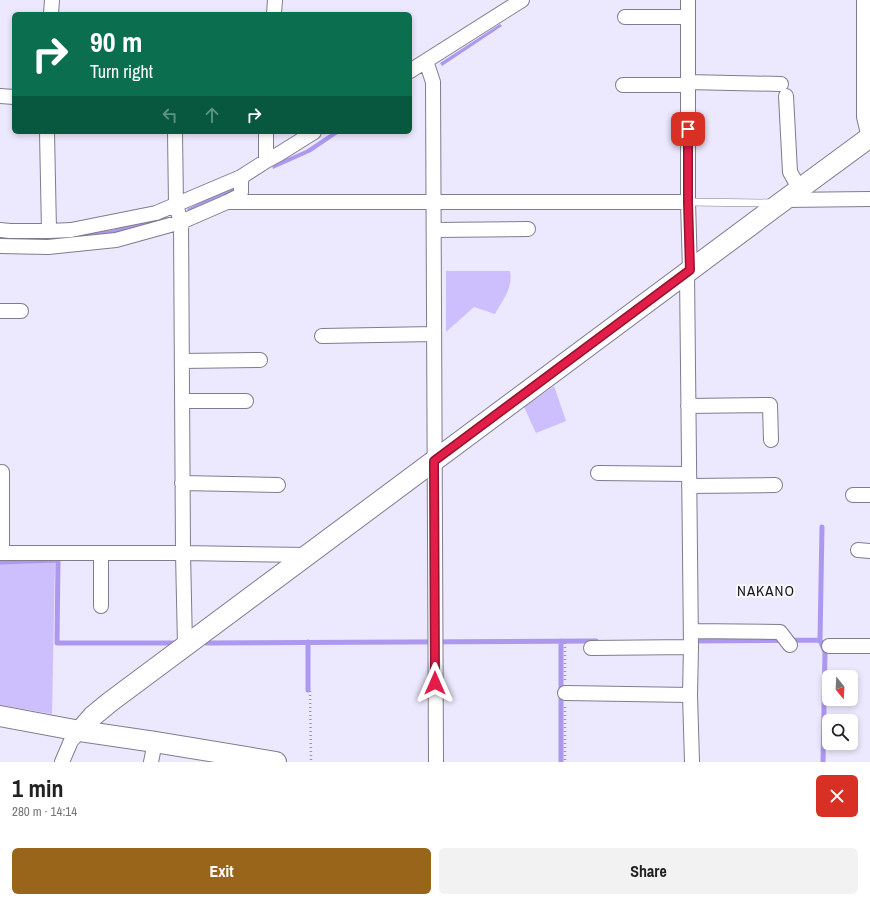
<!DOCTYPE html>
<html lang="en">
<head>
<meta charset="utf-8">
<style>
	:root { --surface:#fff; --page:#f2f2f2; --text:#222; --muted:#767676; --accent:#98651a }
	body { margin:0; font-family:"Archivo Narrow",sans-serif; background:var(--page); color:var(--text); height:100vh; display:flex; flex-direction:column; font-size:15px; white-space:nowrap }
	* { box-sizing:border-box; margin:0 }
	p { font-size:13px; color:var(--muted) }
	.icon { flex:none; width:22px; height:22px; fill:none; stroke:currentColor; stroke-width:2; stroke-linecap:round; stroke-linejoin:round }
	.map { position:relative; height:762px; overflow:hidden }
	.drawer { display:flex; flex-direction:column; background:var(--surface); flex:1 }
	.drawer>* { flex:none }
	.guide { position:absolute; left:12px; top:12px; width:400px; height:122px; border-radius:6px; box-shadow:0 2px 6px #0003; background:#0b6e4f; color:#fff; overflow:hidden }
	.needle { width:26px; rotate:162deg }
	.controls { position:absolute; left:822px; top:670px; display:grid; gap:8px }
	.controls a { display:grid; place-items:center; width:36px; height:36px; border-radius:6px; background:var(--surface); box-shadow:0 2px 6px #0003; font-size:20px }
	.pin { position:absolute; display:grid; place-items:center; width:34px; height:34px; color:#fff; margin:-17px; border-radius:8px; box-shadow:0 2px 6px #0006 }
	.me { position:absolute; width:44px; margin:-22px; rotate:0deg; stroke-linejoin:round; filter:drop-shadow(0 0 3px #0008) }
	.turn { display:flex; align-items:center; gap:14px; height:84px; padding:0 12px; font-size:18px }
	.turn .icon { width:52px; height:52px; stroke-width:2.5 }
	.turn b { display:block; font-size:28px; line-height:34px }
	.lanes { display:flex; align-items:center; height:38px; padding:0 12px; background:#0003; justify-content:center; gap:20px; direction:ltr }
	.lanes .off { opacity:.35 }
	.round { display:grid; place-items:center; flex:none; width:42px; height:42px; border-radius:6px; background:var(--page) }
	.overview { display:flex; align-items:center; justify-content:space-between; height:68px; padding:0 12px }
	h1 { font-size:24px; font-weight:800; line-height:30px }
	.button { display:flex; gap:8px; margin-top:auto; padding:8px 12px }
	.button a { flex:1; height:46px; border-radius:6px; background:var(--accent); color:#fff; font-size:16px; font-weight:800; line-height:46px; text-align:center }
	.button a+a { background:var(--page); color:var(--text) }
	.map>svg:first-child { display:block }
	.green { fill:#cdbffe }
	.water { fill:#ad98ef }
	.lines { fill:none; stroke-linecap:round; stroke-linejoin:round }
	.stream { stroke:#ad98ef; stroke-width:5 }
	.lane-casing { stroke:#807c8f; stroke-width:8 }
	.street-casing { stroke:#807c8f; stroke-width:16 }
	.secondary-casing { stroke:#807c8f; stroke-width:22 }
	.path { stroke:#9b97a7; stroke-width:2.5; stroke-dasharray:1 3; stroke-linecap:butt }
	.lane { stroke:#fff; stroke-width:7 }
	.street { stroke:#fff; stroke-width:14 }
	.secondary { stroke:#fff; stroke-width:20 }
	.route-casing { stroke:#92132f; stroke-width:10 }
	.route { stroke:#e11d48; stroke-width:7 }
	.labels { text-anchor:middle; dominant-baseline:central; stroke-width:4; stroke-linejoin:round; paint-order:stroke }
	.quarter-label { font-size:15px; letter-spacing:1px; fill:#1a181f; stroke:#f9f8fc }
</style>
</head>
<body>
<div class="map">
<svg width="870" height="762" viewBox="0 0 870 762">
	<rect width="100%" height="100%" fill="#ece8fd"/>
	<path class="green" d="M446,271h64c3,18 -7,28 -15,43l-21,-7 -28,25z
		M554,386l12,35 -30,12 -12,-26z
		M55,562l-3,152 -52,-9v-141z"/>
	<path class="water" d="M500,24l2,2 -60,40 -2,-3z
		M333,132h6v1l-28,19 -38,17 -1,-4 34,-15z
		M233,187l1,3 -45,23 -2,-4z
		M166,215l2,3 -52,15 -29,4 -30,3v-3l55,-7z"/>
	<g class="lines">
		<path class="stream" d="M0,562l58,-2 -1,83h119
			M820,640l2,-113
			M561,641v121
			M692,641l128,-1 5,12 -2,110
			M308,642v48
			M206,643l390,-2"/>
		<g class="lane-casing">
			<path id="lane" d="M688,202l85,1"/>
		</g>
		<g class="street-casing">
			<path id="street" d="M688,0v202l2,68
				M864,0v117l5,21
				M51,14l1,-14
				M274,14l1,-14
				M625,17h63
				M426,61l7,21 3,680
				M410,71l112,-71
				M688,82l93,2
				M623,85h65
				M0,96l14,1
				M786,96l4,76 9,16
				M47,132l2,99
				M175,132l1,73 5,17 2,331 2,93
				M266,161v-29
				M783,200l87,-1
				M227,202h461
				M0,230l10,1h39l22,-1 85,-17 85,-36 25,-16 13,-7 35,-22
				M434,230l94,-1
				M0,246l48,1 68,-7 65,-18 46,-20 12,-6 2,-4v-15
				M687,273l4,374 -1,48 2,67
				M0,311h21
				M322,336l112,-2
				M182,361l78,-1
				M182,401h64
				M688,406l82,-1 1,35
				M2,472v81
				M598,473l91,1
				M182,483l96,2
				M689,486l86,-1
				M853,495h17
				M858,550l12,1
				M0,553h183l125,2
				M101,606v-53
				M691,631l89,1 10,13
				M829,646h41
				M591,648l100,-1
				M565,693l125,2
				M62,762l9,-21 9,-10
				M151,762l4,-20"/>
		</g>
		<g class="secondary-casing">
			<path id="secondary" d="M0,716l80,15 75,11 121,20
				M80,731l13,-15 17,-14 669,-498 91,-67"/>
		</g>
		<path class="path" d="M565,643v37
			M310,691l1,69
			M565,707v55"/>
		<use href="#lane" class="lane"/>
		<use href="#street" class="street"/>
		<use href="#secondary" class="secondary"/>
	</g>
	<g class="lines">
		<g class="route-casing">
			<path id="route" d="M435,683l-1,-222 256,-191 -2,-68v-73"/>
		</g>
		<use href="#route" class="route"/>
	</g>
	<g class="labels">
		<g class="quarter-label">
			<text x="766" y="590">NAKANO</text>
		</g>
	</g>
</svg>
<div class="controls">
<a><svg class="needle" viewBox="-14 -14 28 28"><path d="M0-13l5 13h-10z" fill="#e53935"/><path d="M0 13l5-13h-10z" fill="#767676"/></svg></a>
<a><svg class="icon" aria-label="search" viewBox="0 0 24 24"><circle cx="10" cy="10" r="6"/><path d="M15 15l6 6"/></svg></a>
</div>
<div class="pin" style="left:688px;top:129px;background:#d93025"><svg class="icon" aria-label="arrive" viewBox="0 0 24 24"><path d="M6 21V4h12l-3 4 3 4H6"/></svg></div>
<svg class="me" style="left:435px;top:683px" viewBox="-20 -20 40 40"><path d="M0-17L14 15 0 8-14 15z" fill="#e11d48" stroke="#fff" stroke-width="4"/></svg>
<div class="guide">
<div class="turn"><svg class="icon" aria-label="right" viewBox="0 0 24 24"><path d="M7 20v-9h11M14 6l5 5-5 5"/></svg><div><b>90 m</b>Turn right</div></div>
<div class="lanes"><svg class="icon off" aria-label="left" viewBox="0 0 24 24"><path d="M17 20v-9H6M10 6l-5 5 5 5"/></svg><svg class="icon off" aria-label="ahead" viewBox="0 0 24 24"><path d="M12 20V5M6 11l6-6 6 6"/></svg><svg class="icon" aria-label="right" viewBox="0 0 24 24"><path d="M7 20v-9h11M14 6l5 5-5 5"/></svg></div>
</div>
</div>
<section class="drawer">
<div class="overview"><div><h1>1 min</h1><p>280 m · 14:14</p></div><a class="round" style="background:#d93025;color:#fff"><svg class="icon" aria-label="close" viewBox="0 0 24 24"><path d="M6 6l12 12M18 6L6 18"/></svg></a></div>
<div class="button"><a>Exit</a><a>Share</a></div>
</section>
</body>
</html>
